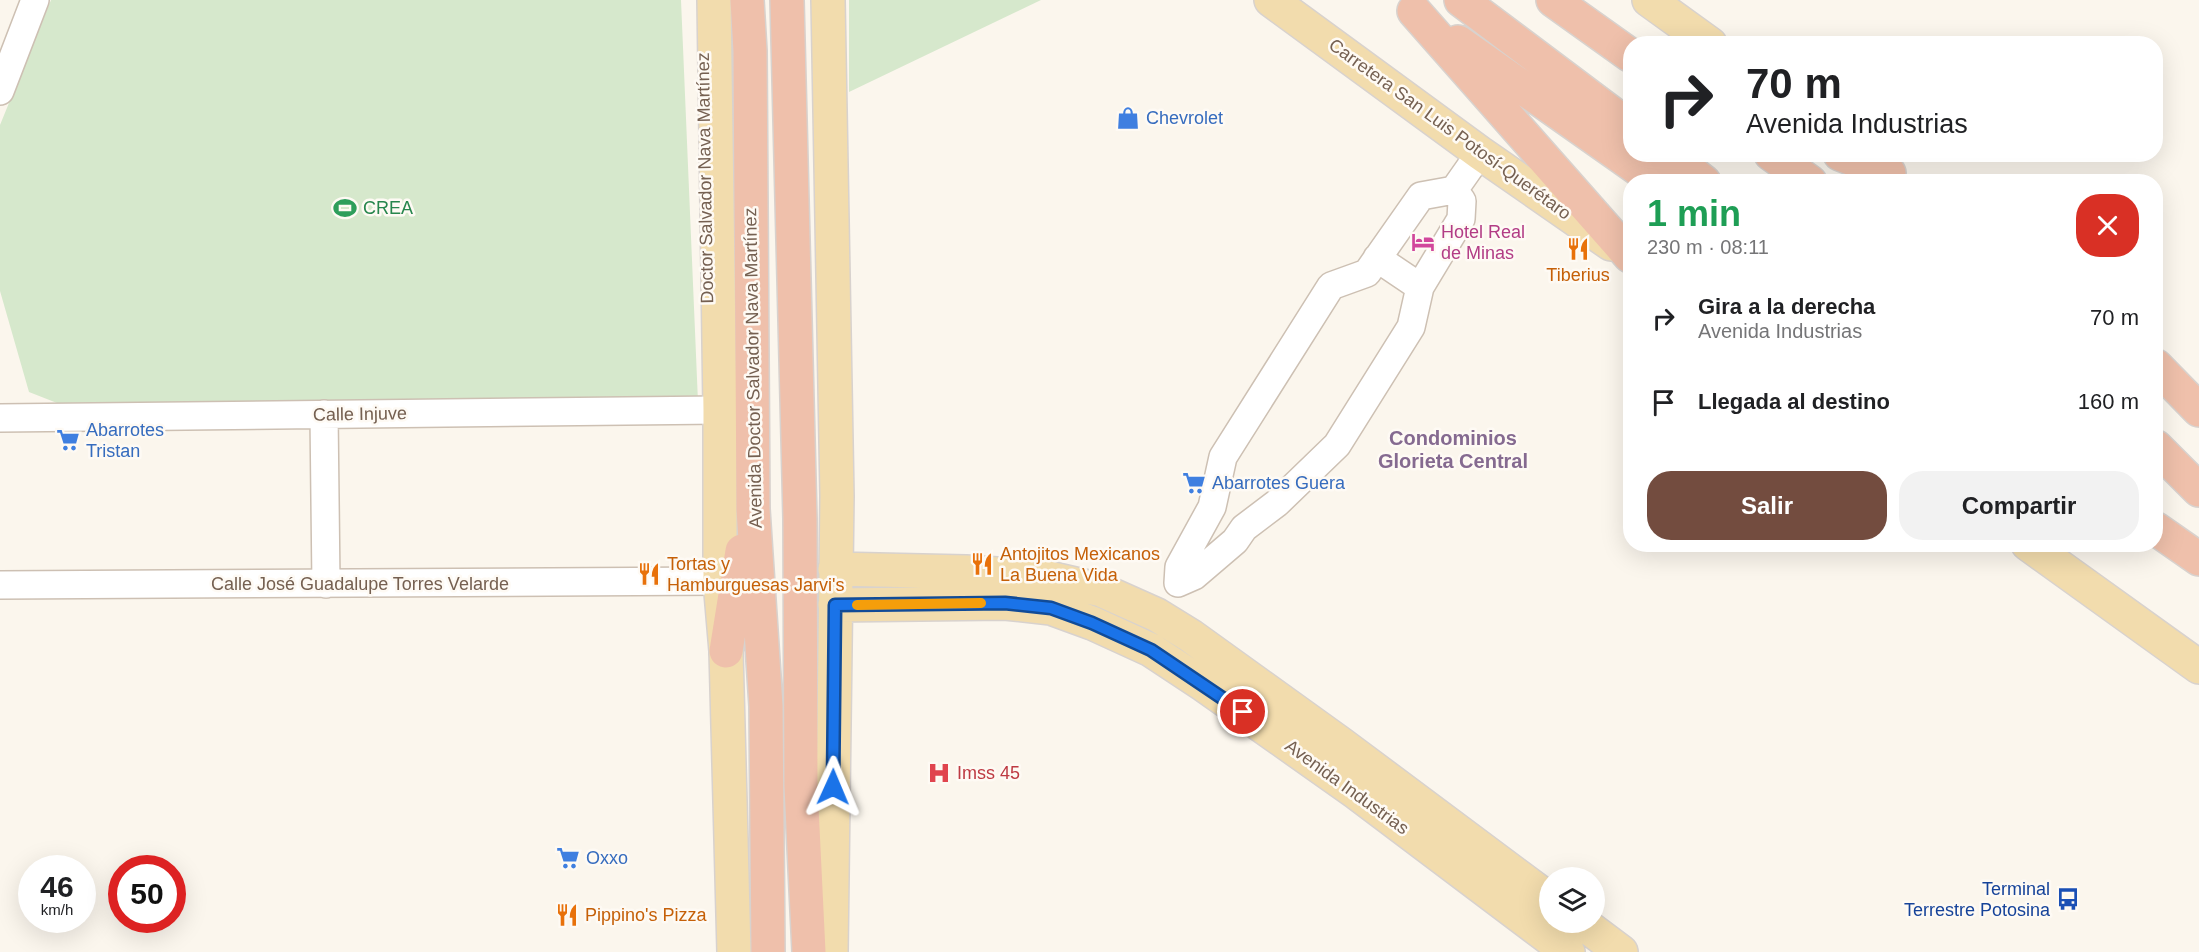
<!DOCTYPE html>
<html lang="es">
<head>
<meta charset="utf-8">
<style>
	:root { --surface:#fff; --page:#f2f2f2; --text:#202124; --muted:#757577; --accent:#734c3f }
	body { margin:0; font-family:Helvetica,sans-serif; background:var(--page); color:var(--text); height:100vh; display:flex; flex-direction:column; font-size:22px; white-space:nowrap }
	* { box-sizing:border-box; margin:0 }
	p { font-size:20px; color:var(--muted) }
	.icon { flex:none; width:33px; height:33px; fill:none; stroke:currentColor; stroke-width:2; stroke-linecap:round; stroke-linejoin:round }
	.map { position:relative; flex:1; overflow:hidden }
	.details { position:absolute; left:1623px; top:174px; width:540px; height:378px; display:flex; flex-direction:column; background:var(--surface); border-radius:24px; box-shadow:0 6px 24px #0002 }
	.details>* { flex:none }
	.banner { position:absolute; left:1623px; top:36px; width:540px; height:126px; border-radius:24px; box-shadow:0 6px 24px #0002; background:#fff; color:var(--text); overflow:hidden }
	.controls { position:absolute; left:1539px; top:867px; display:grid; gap:12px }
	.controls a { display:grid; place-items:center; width:66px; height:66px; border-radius:50%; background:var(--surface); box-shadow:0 6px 24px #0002; font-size:30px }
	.speed { position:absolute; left:18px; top:855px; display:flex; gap:12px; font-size:30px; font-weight:700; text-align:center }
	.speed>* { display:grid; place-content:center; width:78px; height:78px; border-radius:50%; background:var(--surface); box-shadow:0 6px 24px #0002; line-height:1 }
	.speed small { font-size:15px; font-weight:400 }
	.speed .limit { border:9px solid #d22; background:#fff; color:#111 }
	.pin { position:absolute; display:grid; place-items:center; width:51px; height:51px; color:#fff; margin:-26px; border:3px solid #fff; border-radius:50%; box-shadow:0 2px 6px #0007 }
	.me { position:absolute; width:66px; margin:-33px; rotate:1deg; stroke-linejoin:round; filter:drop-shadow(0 0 4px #0008) }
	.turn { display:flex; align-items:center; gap:21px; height:126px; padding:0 24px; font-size:27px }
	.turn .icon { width:78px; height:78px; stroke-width:2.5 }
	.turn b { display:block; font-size:42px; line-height:51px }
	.round { display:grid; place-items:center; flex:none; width:63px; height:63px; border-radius:24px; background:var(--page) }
	.overview { display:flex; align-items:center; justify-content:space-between; height:102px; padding:0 24px }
	h1 { font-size:36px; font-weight:600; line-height:45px; color:#1e9e55 }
	.primary-button { display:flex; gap:12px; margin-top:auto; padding:12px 24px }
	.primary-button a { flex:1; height:69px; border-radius:24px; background:var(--accent); color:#fff; font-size:24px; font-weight:600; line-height:69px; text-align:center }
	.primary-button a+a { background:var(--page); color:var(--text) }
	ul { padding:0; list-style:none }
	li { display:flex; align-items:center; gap:18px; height:84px; padding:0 24px }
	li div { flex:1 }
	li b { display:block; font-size:22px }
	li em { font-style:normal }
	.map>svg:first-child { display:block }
	.green { fill:#d6e8cc }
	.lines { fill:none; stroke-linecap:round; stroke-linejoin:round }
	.minor-casing { stroke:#cdc0b3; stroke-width:30 }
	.major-casing { stroke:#d8d2ce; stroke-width:36 }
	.highway-casing { stroke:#d8d2ce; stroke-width:36 }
	.minor { stroke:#fff; stroke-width:27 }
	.major { stroke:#f2dcad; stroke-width:33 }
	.highway { stroke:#efc0ab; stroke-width:33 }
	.route-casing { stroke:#114b97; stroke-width:15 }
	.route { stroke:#1a73e8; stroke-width:10 }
	.slow { stroke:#f59e0b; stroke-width:10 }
	.labels { text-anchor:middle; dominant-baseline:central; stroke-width:5; stroke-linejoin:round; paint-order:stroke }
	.shop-label { font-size:18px; fill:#366cbe; stroke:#fefaf4; text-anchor:start }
	.street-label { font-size:18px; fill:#756051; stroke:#fefaf4 }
	.leisure-label { font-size:18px; fill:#27864d; stroke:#fefaf4; text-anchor:start }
	.hotel-label { font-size:18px; fill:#b23c85; stroke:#fefaf4; text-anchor:start }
	.food-label { font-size:18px; fill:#c56008; stroke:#fefaf4; text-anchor:start }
	.health-label { font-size:18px; fill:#be3a42; stroke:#fefaf4; text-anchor:start }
	.transit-label { font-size:18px; fill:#164399; stroke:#fefaf4; text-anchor:end }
	.neighbourhood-label { font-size:20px; font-weight:bold; fill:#856a90; stroke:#fefaf4 }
</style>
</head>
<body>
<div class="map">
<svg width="2199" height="952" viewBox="0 0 2199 952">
	<rect width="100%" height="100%" fill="#fbf6ed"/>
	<path class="green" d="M51,0h630l17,402 -202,-3 -439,4 -28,-11 -29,-101v-166z
		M849,0h192l-192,92z"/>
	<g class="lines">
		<g class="minor-casing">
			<path id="minor" d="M0,91l35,-91
				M1454,190l8,11 -1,18 -41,68 -9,40 -74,118 -60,58 -33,25 -9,13 -41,35 -16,7 1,-16 33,-60 11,-50 108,-171 36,-13 54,-77 33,-6 26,-37
				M1377,258l43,29
				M324,414l2,170
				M0,418l720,-8
				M0,585l720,-4"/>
		</g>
		<g class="major-casing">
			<path id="major" d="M714,0l6,410v171l6,70 8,301
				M828,0l9,496 -6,456
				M1271,0l209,153 131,91
				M1649,0l61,44
				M2028,544l171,123
				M835,569l131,3 79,5 56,13 56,25 34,21 150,108 209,156
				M835,605l170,-2 46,5 41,15 59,27 53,35 153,108 211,159
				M1581,922l40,30"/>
		</g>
		<g class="highway-casing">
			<path id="highway" d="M747,0l3,51 3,458 13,197 2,246
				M787,0l13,519 1,267 8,166
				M1461,0l169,127
				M1553,0l77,55
				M1414,11l216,245
				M1458,42l199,140
				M1668,154l36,28
				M1771,154l39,28
				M1840,154l49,19
				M2156,366l43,44
				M2156,447l43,43
				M2156,529l43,30
				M726,651l16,-100"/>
		</g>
		<use href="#minor" class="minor"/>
		<use href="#major" class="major"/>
		<use href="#highway" class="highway"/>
	</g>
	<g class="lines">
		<g class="route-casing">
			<path id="route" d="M833,787l2,-182 170,-2 46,5 41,15 59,27 92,62"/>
		</g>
		<use href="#route" class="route"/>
		<path class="slow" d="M857,605l124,-2"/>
	</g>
	<defs>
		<g id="shop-bare" transform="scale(1.8)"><path d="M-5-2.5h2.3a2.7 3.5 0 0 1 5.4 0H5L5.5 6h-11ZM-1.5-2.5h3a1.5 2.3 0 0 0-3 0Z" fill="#3f7fe0" stroke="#fefaf4" stroke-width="2.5" paint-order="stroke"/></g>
		<g id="stadium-bare" transform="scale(1.8)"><path d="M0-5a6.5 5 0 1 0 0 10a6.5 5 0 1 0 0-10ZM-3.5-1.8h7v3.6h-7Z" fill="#2e9e5b" stroke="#fefaf4" stroke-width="2.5" paint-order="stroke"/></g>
		<g id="hotel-bare" transform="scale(1.8)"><path d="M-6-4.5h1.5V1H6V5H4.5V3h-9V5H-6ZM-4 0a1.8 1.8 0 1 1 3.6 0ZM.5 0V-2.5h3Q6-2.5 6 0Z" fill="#d1479c" stroke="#fefaf4" stroke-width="2.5" paint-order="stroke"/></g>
		<g id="restaurant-bare" transform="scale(1.8)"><path d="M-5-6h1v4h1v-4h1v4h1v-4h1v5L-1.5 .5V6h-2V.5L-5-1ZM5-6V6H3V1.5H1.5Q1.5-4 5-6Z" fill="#e8710a" stroke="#fefaf4" stroke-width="2.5" paint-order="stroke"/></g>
		<g id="supermarket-bare" transform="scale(1.8)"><path d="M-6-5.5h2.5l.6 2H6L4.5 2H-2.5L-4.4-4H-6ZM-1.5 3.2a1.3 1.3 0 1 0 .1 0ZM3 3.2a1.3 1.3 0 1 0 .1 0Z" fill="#3f7fe0" stroke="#fefaf4" stroke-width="2.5" paint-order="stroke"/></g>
		<g id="hospital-bare" transform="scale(1.8)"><path d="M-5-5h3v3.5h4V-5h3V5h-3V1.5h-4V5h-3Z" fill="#e0444e" stroke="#fefaf4" stroke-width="2.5" paint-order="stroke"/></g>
		<g id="bus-bare" transform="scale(1.8)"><path d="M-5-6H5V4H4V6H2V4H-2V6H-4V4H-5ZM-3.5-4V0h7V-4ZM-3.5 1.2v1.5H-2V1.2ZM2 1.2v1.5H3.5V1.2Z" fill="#1a4fb4" stroke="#fefaf4" stroke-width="2.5" paint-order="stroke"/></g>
	</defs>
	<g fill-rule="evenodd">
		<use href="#shop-bare" x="1128" y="118"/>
		<use href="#stadium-bare" x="345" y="208"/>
		<use href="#hotel-bare" x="1423" y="242"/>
		<use href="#restaurant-bare" x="1578" y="249"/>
		<use href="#supermarket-bare" x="68" y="440"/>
		<use href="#supermarket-bare" x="1194" y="483"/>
		<use href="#restaurant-bare" x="982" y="564"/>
		<use href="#restaurant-bare" x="649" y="574"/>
		<use href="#hospital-bare" x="939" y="773"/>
		<use href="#supermarket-bare" x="568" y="858"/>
		<use href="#bus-bare" x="2068" y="899"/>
		<use href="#restaurant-bare" x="567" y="915"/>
	</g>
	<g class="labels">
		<g class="shop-label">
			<text x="1146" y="118">Chevrolet</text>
			<text x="86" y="430">Abarrotes<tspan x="86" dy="21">Tristan</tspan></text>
			<text x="1212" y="483">Abarrotes Guera</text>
			<text x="586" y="858">Oxxo</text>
		</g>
		<g class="street-label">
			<text transform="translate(1450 129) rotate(36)">Carretera San Luis Potosí-Querétaro</text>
			<text transform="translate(705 178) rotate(-91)">Doctor Salvador Nava Martínez</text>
			<text transform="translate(753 368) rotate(-91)">Avenida Doctor Salvador Nava Martínez</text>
			<text transform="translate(360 414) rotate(-1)">Calle Injuve</text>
			<text x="360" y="584">Calle José Guadalupe Torres Velarde</text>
			<text transform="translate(1347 787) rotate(36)">Avenida Industrias</text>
		</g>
		<g class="leisure-label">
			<text x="363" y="208">CREA</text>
		</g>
		<g class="hotel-label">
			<text x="1441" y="232">Hotel Real<tspan x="1441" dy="21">de Minas</tspan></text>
		</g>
		<g class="food-label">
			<text x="1578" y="275" text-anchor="middle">Tiberius</text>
			<text x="1000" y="554">Antojitos Mexicanos<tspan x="1000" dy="21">La Buena Vida</tspan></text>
			<text x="667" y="564">Tortas y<tspan x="667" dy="21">Hamburguesas Jarvi's</tspan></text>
			<text x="585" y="915">Pippino's Pizza</text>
		</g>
		<g class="health-label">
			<text x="957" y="773">Imss 45</text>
		</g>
		<g class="transit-label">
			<text x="2050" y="889">Terminal<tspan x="2050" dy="21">Terrestre Potosina</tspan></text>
		</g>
		<g class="neighbourhood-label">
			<text x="1453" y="438">Condominios<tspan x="1453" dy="23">Glorieta Central</tspan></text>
		</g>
	</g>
</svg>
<div class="controls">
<a><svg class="icon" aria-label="layers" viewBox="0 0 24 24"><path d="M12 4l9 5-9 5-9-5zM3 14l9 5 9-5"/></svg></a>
</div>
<div class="speed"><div>46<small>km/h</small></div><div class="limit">50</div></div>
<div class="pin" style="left:1243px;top:712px;background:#d93025"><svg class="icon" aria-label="arrive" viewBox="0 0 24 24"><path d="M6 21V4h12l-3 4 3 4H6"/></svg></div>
<svg class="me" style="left:833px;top:787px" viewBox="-20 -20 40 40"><path d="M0-17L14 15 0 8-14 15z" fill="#1a73e8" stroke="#fff" stroke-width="4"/></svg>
<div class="banner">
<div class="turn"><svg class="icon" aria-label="right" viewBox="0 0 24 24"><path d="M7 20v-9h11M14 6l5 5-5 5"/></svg><div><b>70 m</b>Avenida Industrias</div></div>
</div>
<section class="details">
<div class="overview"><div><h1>1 min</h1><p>230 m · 08:11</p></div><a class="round" style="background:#d93025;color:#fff"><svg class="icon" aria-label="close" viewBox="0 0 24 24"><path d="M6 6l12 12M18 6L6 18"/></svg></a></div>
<ul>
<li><svg class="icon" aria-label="right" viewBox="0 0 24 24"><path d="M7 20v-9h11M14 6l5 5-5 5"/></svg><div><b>Gira a la derecha</b><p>Avenida Industrias</p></div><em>70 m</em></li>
<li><svg class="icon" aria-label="arrive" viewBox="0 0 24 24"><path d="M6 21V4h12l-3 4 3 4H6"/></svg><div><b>Llegada al destino</b></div><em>160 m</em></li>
</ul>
<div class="primary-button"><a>Salir</a><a>Compartir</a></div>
</section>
</div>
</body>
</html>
